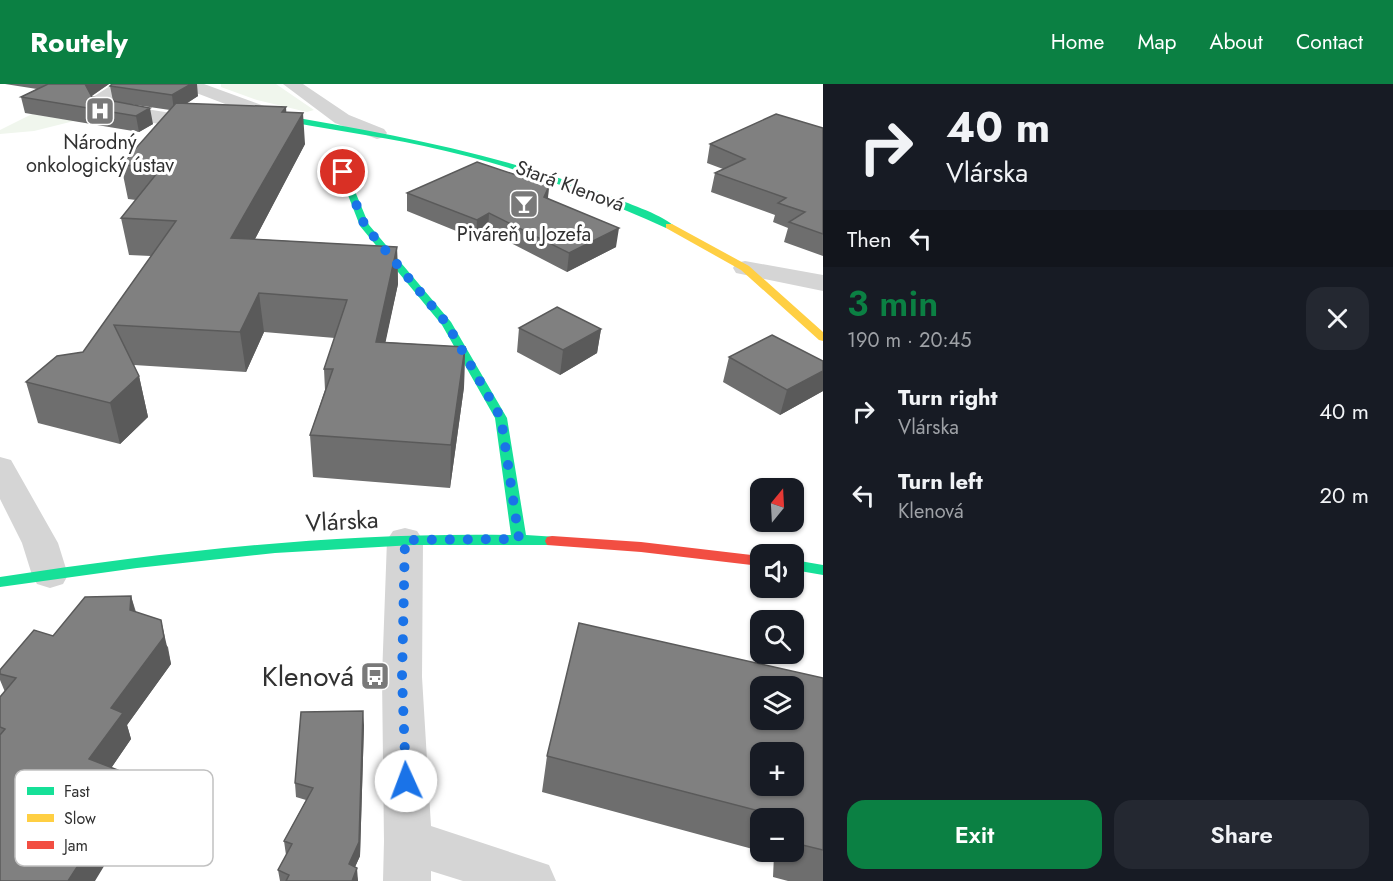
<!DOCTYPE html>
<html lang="en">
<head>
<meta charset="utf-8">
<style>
	:root { --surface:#171b24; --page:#242831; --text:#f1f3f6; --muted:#9ea1a6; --accent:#0b8043 }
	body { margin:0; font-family:Jost,sans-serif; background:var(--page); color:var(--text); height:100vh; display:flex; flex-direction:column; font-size:22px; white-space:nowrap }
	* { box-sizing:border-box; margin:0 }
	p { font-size:20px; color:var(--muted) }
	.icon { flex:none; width:33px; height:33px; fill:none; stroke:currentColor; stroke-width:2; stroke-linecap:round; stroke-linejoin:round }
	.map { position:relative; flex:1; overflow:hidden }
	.details { display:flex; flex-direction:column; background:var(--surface); width:570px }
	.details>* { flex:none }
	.banner { background:#171b24; color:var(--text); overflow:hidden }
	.needle { width:39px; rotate:18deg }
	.controls { position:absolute; left:750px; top:394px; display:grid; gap:12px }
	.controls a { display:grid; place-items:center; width:54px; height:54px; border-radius:12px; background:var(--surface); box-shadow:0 2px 4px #0004; font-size:30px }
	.pin { position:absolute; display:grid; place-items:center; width:51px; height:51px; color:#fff; margin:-26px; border:3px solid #fff; border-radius:50%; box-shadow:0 2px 6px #0007 }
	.me { position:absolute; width:66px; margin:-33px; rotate:358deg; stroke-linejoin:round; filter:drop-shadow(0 0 4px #0008) }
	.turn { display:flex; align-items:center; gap:21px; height:126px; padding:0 24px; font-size:27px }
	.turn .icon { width:78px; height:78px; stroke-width:2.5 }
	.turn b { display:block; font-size:42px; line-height:51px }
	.then { display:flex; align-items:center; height:57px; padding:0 24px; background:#0003; gap:12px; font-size:22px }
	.round { display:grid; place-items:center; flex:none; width:63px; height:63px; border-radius:18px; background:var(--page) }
	.head { display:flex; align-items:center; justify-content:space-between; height:102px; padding:0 24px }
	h1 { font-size:36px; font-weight:600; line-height:45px; color:var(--accent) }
	.button { display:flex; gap:12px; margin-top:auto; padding:12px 24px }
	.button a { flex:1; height:69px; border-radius:18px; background:var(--accent); color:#fff; font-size:24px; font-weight:600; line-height:69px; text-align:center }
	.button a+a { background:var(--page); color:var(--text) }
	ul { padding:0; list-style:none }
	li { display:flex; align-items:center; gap:18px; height:84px; padding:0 24px }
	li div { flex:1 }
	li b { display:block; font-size:22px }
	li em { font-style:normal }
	header { display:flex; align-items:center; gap:36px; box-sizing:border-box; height:84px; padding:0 30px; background:var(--accent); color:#fff }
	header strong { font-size:28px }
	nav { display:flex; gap:33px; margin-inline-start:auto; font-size:21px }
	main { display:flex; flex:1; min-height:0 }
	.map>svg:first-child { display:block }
	.green { fill:#f0f6ed }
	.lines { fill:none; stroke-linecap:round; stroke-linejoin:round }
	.street { fill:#d5d5d5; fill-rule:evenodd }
	.fast { fill:#16e098; fill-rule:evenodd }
	.slow { fill:#ffcf43; fill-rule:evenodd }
	.jam { fill:#f24e42; fill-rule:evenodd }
	.wall { fill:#6e6e6e }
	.shaded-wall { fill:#5a5a5a }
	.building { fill:#808080; stroke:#5a5a5a; stroke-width:1.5; fill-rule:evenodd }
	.route { stroke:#1a73e8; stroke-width:10; stroke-dasharray:0 18 }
	.labels { text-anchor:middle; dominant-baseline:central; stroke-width:6; stroke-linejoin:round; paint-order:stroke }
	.far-poi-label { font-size:20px; fill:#313131; stroke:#fff }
	.far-street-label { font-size:20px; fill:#313131; stroke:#fff }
	.street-label { font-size:24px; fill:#313131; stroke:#fff }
	.near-poi-label { font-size:28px; fill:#313131; stroke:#fff; text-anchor:end }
	.key { fill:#fff; stroke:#c1c1c1; stroke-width:1.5 }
	.key-label { font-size:16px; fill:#313131 }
</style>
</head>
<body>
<header>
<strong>Routely</strong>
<nav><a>Home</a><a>Map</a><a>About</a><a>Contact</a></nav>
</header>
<main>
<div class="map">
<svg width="823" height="797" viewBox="0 0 823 797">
	<rect width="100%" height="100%" fill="#fff"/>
	<path class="green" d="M221,0h55l38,26 -7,2 -50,-12 -36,-13z
		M32,30l42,7 -40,10 -34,3v-4z"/>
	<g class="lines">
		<path class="street" d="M113,0h22l-26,17v2l62,10 43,1 2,4 -2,4c-37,9 -83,-2 -118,-11l-6,-12z
			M165,0h39l77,28 2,4 -2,4h-14l-68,-26 -31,-6z
			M283,0h20l46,31 35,14 3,4 -3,4 -7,2 -42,-16z
			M745,177l78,14v16l-87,-18 -3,-5 3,-5z
			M0,373l11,3 47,83 10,32 -5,9 -13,4 -13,-4 -5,-9 -10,-32 -22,-44z
			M405,444l12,3 6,9 -1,137 9,149 118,39 7,16h-93l-32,-10v10h-48l1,-40 -2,-164 5,-137 6,-9z"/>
		<path class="fast" d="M274,30c113,19 226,40 333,81 19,8 52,18 67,31l-8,2c-78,-36 -158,-64 -242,-82 -51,-11 -102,-17 -153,-28v-4z
			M340,86l7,2 22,53 82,97 56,96 19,117 31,2 2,4 -2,4h-144l-138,8 -138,15 -137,19v-10c169,-26 340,-45 511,-42l-16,-117 -53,-93 -82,-99 -21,-54z
			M794,476l29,5v10l-29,-5z"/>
		<path class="slow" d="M666,140h6l77,42 74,66v9l-4,-1 -78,-70 -75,-42z"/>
		<path class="jam" d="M552,452l89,6 119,14v10l-119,-14 -94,-7 -2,-4 2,-4z"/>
	</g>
	<path class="wall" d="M5,0h104l-17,12v1l21,4 -3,-15 88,10 -12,8 100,8 19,32 -50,95 142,8 1,37 -13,58 80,5 -1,40 -14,101 -137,-11 -3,-42 15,-45 -1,-21 11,-31 -71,-6 -18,40 -112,-7 5,11 9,41 -28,27 -82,-21 -12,-41 57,-30 68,-96 -22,-1 -8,-37 15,-18 -8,-1 -7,-34 49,-55 -48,-7 31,21 -14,8 -114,-19 -4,-16 16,-8z
		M823,44v128l-39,-14 4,-14 -15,-6 2,-7 -64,-23 4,-19 8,-4 -16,-6 3,-19z
		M549,102l-1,12 68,49 -49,25 -79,-41 -12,8 -69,-28v-18z
		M519,244l82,1 -4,24 -37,22 -43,-23z
		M729,273l94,4v30l-43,24 -57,-33z
		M131,512l5,16 32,35 3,17 -44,61 4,14 -20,29 15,28 -22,36 8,21 -112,28v-184l5,-5 -5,-12v-10l53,-34z
		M823,594v203h-35l-15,-4 1,-22 -10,-3h30v-33h-34v32l-218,-59 5,-36z
		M364,641l-4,131 -5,11 3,14h-78l-2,-11 8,-15 -2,-14 22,-41 -10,-3 -1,-14z"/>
	<path class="shaded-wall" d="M85,0h24l-21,14z
		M191,0h6l1,12 -24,15 -2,-16z
		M286,23l2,31 15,-25 2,31 -69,131 -5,-37 51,-126z
		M150,24l3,16 -14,8 -3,-16z
		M549,102l-2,19 -3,-8z
		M489,129l-1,18 -12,8 1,-19z
		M619,144l-3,19 -49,25 2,-19z
		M397,163l1,37 -21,98 -1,-40z
		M259,209l5,39 -18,40 -6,-40z
		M601,245l-4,24 -37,22 3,-25z
		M465,263l-1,40 -14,101 1,-43z
		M823,287v20l-43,24 7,-25z
		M139,292l9,41 -28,27 -10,-41z
		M131,512l7,27 -8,-13z
		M161,536l10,44 -44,61 4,14 -32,47 -10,-27 22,-51z
		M363,627l1,14 -4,131 -10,22 -1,-14z
		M118,686l8,26 -22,36 8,21 -17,28h-27l17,-60z
		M357,784l1,13h-6z"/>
	<path class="building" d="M48,0h37l7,13 58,11 -14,8 -115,-19z
		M112,0h79l-19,11 -62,-9z
		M176,19l110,4 -4,5 21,1 -72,125 166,9 -21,95 89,5 -14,98 -141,-10 23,-66h-9l23,-69 -88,-7 -19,39 -126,-7 25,51 -29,27 -84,-21 31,-26 26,-4 93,-131 -55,-3 41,-51 -41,-2z
		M776,30l47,14v106l-34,-12 16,-10 -27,-9 8,-5 -71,-25 30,-14 -35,-15z
		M477,78l72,24 -5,11 75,31 -50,25 -80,-40 -12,7 -70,-27z
		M557,223l44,22 -38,21 -44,-22z
		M772,251l51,26v10l-36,19 -58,-33z
		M131,512l-1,14 31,10 3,17 -53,71 12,5 -34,46 29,11 -33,51 18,6 -35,54h-68v-146l5,-6 -5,-2v-30l16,-19 -16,-4v-4l34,-40 19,6 32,-39z
		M579,539l244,55v172l-29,-7v-24h-4l-243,-63zM760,603h34v33h-34zM760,669h34v33h-34z
		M363,627l-4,131 -10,22 8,4 -5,13h-66l3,-6 -11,-5 14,-26 -8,-3 29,-53 -18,-5 6,-71z"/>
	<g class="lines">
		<path class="route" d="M343,88l22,54 82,98 54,94 18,121 -114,1 -3,137 4,104"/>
	</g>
	<defs>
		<g id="hospital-square" transform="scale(1.5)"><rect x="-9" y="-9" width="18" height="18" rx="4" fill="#797979" stroke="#fff"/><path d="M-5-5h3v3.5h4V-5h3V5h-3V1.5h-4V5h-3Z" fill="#fff"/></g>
		<g id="bar-square" transform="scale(1.5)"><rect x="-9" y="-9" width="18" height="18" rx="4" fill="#797979" stroke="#fff"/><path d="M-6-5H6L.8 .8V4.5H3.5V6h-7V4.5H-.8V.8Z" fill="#fff"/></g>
		<g id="bus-square" transform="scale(1.5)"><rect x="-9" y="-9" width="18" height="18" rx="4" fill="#797979" stroke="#fff"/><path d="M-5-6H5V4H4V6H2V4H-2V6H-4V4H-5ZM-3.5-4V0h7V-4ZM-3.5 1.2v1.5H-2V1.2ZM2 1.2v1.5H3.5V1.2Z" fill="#fff"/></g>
	</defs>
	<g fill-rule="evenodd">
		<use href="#hospital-square" x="100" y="27"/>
		<use href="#bar-square" x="524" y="120"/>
		<use href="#bus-square" x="375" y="592"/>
	</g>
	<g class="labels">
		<g class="far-poi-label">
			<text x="100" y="58">Národný<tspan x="100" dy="23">onkologický ústav</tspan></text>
			<text x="524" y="150">Piváreň u Jozefa</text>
		</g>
		<g class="far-street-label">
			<text transform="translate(570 102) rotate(20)">Stará Klenová</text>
		</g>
		<g class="street-label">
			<text transform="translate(342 437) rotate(-3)">Vlárska</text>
		</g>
		<g class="near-poi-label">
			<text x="354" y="592">Klenová</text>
		</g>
	</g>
	<rect x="15" y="686" width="198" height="96" rx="9" class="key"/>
	<rect x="27" y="703" width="27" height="8" fill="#16e098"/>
	<rect x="27" y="730" width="27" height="8" fill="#ffcf43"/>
	<rect x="27" y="757" width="27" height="8" fill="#f24e42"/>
	<g class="key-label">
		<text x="64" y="713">Fast</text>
		<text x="64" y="740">Slow</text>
		<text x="64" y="767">Jam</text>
	</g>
</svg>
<div class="controls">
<a><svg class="needle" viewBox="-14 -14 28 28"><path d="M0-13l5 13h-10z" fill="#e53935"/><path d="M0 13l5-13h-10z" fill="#9ea1a6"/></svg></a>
<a><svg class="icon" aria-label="sound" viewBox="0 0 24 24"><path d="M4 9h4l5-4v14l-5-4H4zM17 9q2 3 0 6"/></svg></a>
<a><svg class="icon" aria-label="search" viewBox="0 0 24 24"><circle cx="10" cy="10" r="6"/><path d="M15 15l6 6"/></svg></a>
<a><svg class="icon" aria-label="layers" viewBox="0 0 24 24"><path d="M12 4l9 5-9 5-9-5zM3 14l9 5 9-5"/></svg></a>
<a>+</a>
<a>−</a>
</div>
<div class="pin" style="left:343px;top:88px;background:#d93025"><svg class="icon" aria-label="arrive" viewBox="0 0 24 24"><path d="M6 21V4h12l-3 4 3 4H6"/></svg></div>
<svg class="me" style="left:406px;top:697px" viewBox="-20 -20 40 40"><circle r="19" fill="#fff"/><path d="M0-13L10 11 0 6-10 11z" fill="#1a73e8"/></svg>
</div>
<section class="details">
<div class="banner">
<div class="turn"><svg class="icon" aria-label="right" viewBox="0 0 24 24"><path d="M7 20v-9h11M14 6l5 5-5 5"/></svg><div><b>40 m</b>Vlárska</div></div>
<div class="then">Then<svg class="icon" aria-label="left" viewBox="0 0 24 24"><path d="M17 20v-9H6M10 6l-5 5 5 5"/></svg></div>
</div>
<div class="head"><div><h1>3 min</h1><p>190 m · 20:45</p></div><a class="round"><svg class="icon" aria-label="close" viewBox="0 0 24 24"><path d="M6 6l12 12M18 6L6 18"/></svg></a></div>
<ul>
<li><svg class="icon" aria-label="right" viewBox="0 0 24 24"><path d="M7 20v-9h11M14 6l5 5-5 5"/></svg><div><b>Turn right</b><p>Vlárska</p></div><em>40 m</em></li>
<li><svg class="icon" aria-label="left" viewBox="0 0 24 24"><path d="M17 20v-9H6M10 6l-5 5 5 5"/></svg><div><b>Turn left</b><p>Klenová</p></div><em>20 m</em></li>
</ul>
<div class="button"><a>Exit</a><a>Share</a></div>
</section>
</main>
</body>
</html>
